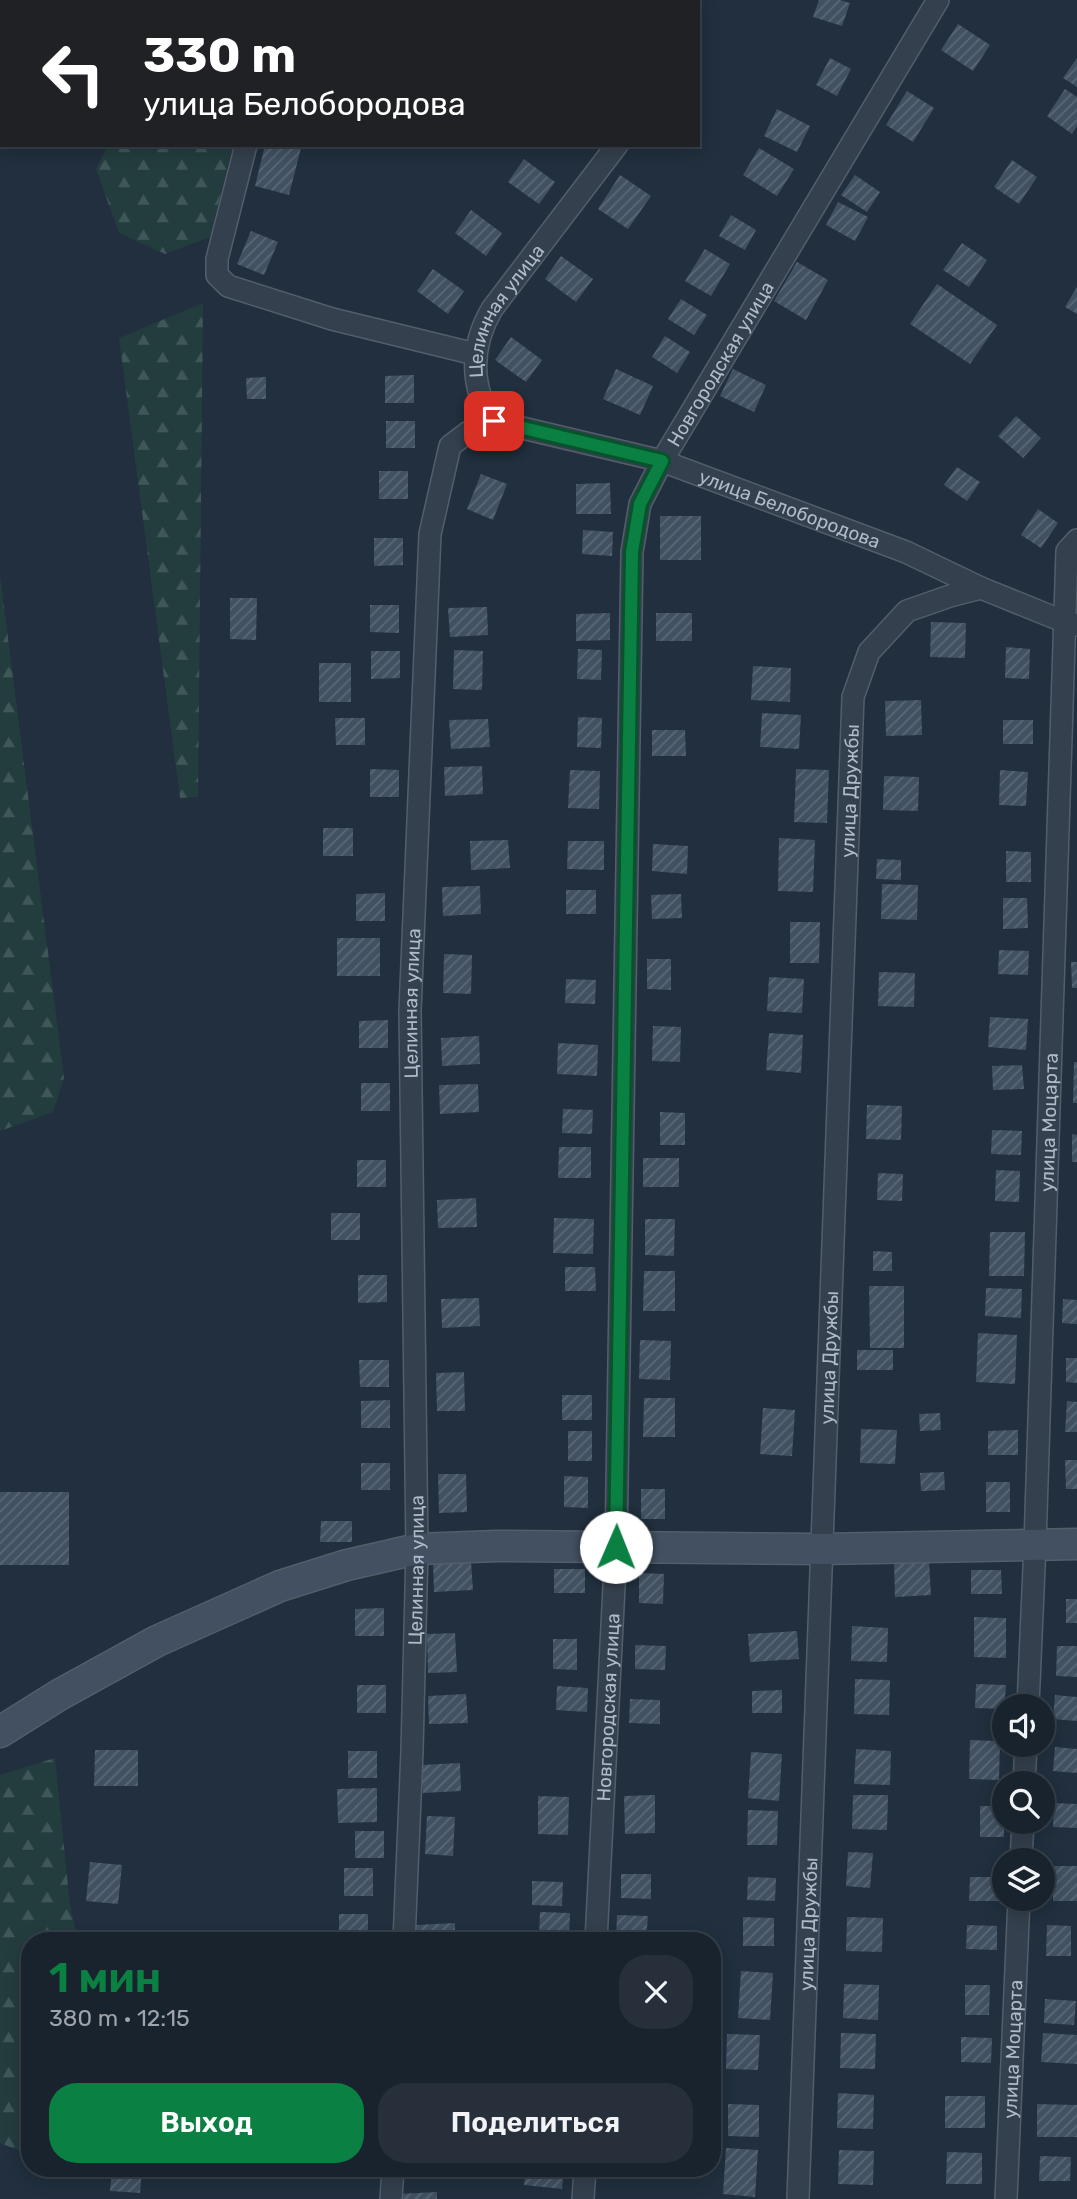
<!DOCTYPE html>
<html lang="ru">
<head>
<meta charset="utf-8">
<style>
	:root { --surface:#19232e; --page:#262f3a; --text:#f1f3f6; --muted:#9fa4aa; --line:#37404a; --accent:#0b8043 }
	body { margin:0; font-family:Rubik,sans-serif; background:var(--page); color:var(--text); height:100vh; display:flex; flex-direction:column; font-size:26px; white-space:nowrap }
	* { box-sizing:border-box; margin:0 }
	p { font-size:23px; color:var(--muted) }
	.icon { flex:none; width:38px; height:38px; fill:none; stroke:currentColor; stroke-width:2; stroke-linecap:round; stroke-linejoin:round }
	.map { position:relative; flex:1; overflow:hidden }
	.drawer { position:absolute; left:21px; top:1932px; width:700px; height:245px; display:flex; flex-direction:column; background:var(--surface); border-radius:28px; box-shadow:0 4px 18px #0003,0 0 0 2px var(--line) }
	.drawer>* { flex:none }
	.hud { position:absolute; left:0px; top:0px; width:700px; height:147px; box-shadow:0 4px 18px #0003,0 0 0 2px var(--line); background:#202124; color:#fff; overflow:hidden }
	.buttons { position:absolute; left:992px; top:1694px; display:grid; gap:14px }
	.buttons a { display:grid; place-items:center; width:63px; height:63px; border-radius:50%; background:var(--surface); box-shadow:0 4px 18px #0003,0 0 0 2px var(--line); font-size:35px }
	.pin { position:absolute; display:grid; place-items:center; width:60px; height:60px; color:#fff; margin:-30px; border-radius:14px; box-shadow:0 4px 10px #0006 }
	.me { position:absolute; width:77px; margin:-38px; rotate:1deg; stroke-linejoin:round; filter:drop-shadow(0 0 5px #0008) }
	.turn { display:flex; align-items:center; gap:24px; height:147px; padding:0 28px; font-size:32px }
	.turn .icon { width:91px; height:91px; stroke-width:2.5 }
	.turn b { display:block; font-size:49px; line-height:60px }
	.round { display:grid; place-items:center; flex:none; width:74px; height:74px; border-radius:28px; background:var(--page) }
	.summary { display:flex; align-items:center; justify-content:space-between; height:119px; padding:0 28px }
	h1 { font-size:42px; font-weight:600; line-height:52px; color:var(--accent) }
	.cta { display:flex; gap:14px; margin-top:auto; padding:14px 28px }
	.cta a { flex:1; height:80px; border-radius:28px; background:var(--accent); color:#fff; font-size:28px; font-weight:600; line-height:80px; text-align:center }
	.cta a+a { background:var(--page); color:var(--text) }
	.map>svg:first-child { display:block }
	.forest { fill:url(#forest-firs) }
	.building { fill:url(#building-hatch) }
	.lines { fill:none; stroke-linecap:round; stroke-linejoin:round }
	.street-casing { stroke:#535e6b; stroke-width:24 }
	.secondary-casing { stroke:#535e6b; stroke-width:33 }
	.street { stroke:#35404e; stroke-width:21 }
	.secondary { stroke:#425061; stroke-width:30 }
	.route-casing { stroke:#07532c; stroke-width:18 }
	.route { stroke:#0b8043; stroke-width:12 }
	.labels { text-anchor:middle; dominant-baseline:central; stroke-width:7; stroke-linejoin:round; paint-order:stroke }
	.street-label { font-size:19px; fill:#b0bbc9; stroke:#1a2532 }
</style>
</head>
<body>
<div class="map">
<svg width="1077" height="2199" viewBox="0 0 1077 2199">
	<defs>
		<pattern id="forest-firs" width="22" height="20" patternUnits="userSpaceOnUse" patternTransform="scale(1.75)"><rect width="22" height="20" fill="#233d3f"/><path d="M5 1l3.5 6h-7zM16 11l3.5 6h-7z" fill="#405759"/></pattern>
		<pattern id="building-hatch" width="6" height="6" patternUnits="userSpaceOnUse" patternTransform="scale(1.75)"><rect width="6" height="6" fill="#415162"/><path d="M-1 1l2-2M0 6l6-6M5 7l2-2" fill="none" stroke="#5a6877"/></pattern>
	</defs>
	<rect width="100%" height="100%" fill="#212f3e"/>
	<path class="forest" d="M108,145h125l-23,92 -45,17 -46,-21 -23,-64z
		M203,303l-5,494 -18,1 -61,-460z
		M0,575l64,503 -11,34 -53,19z
		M55,1758l15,147 8,36h-48v214l-30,-12v-368z"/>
	<path class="building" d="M819,0h21l10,3 -8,23 -29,-9z
		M958,24l32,21 -17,26 -32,-21z
		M830,58l21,11 -14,27 -21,-11z
		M1077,58v29l-14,-9z
		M1065,89l12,8v29l-5,8 -25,-18z
		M907,91l27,17 -21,34 -27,-17z
		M777,109l33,17 -13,26 -33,-16z
		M265,145h25l11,3 -12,47 -34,-9z
		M759,148l35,21 -17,27 -34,-21z
		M524,159l31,23 -16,22 -31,-22z
		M1012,160l25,17 -18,27 -25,-17z
		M620,175l31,21 -23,33 -30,-20z
		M855,175l25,17 -13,20 -26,-17z
		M838,202l30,15 -13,24 -29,-16z
		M471,210l31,23 -16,23 -31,-23z
		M731,215l25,15 -11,20 -26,-14z
		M251,231l27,11 -14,33 -27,-11z
		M962,243l25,17 -18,27 -26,-17z
		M705,249l25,15 -19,32 -26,-15z
		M561,256l32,23 -17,23 -31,-23z
		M797,262l31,18 -22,40 -32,-19z
		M433,269l31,22 -16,23 -31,-23z
		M937,284l60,41 -27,39 -60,-40z
		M1077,287v27l-12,-7z
		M681,299l26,16 -13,20 -26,-16z
		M665,336l25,16 -13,21 -25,-16z
		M511,337l31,23 -16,22 -31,-22z
		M616,369l37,17 -13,29 -37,-16z
		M733,369l33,16 -12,27 -34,-16z
		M414,375v28h-29v-27z
		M266,377v22h-19l-1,-21z
		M1016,416l25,22 -18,20 -25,-22z
		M386,421h29v27h-29z
		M957,467l23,15 -13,19 -23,-16z
		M379,471h29v28h-29z
		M481,474l26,10 -14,36 -26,-11z
		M610,483l1,31h-35v-30z
		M1038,509l20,14 -17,25 -20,-13z
		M660,516h41v44h-41z
		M583,530l30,2 -1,24 -30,-2z
		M374,538h29v27l-29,1z
		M230,598h27l-1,42 -26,-1z
		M370,605h29v28l-29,-1z
		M487,607l1,28 -38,2 -2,-29z
		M610,613v27l-34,1v-27z
		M656,613h36v28h-36z
		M931,622l35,1 -1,35 -35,-1z
		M1006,647l24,2 -1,30 -24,-1z
		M578,649l24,1 -1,30 -24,-1z
		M454,650l29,1 -1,39 -29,-1z
		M371,651h29v27l-29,1z
		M319,663h32v39h-32z
		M753,666l38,2 -1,34 -39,-2z
		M921,700l1,35 -36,1 -1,-35z
		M762,713l39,2 -2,34 -39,-2z
		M578,717l24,1 -1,30 -24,-1z
		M335,718h30v27h-29z
		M488,719l2,28 -39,2 -2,-29z
		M1003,720h30v24h-30z
		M652,730h33l1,26h-34z
		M482,766l1,28 -38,2 -1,-29z
		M370,769l29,1v27h-29z
		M796,769l33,1 -2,53 -33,-1z
		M570,770l30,1 -1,38 -31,-1z
		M1000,770l28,2 -2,34 -27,-1z
		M884,776l35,1 -1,34 -35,-1z
		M323,828h30v28h-30z
		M779,838l36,2 -2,52 -35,-1z
		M508,840l2,28 -39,2 -1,-29z
		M568,841h36v29l-37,-1z
		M653,844l35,2 -1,28 -35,-3z
		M1006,851l25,1v30h-25z
		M877,859l24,1v20l-25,-1z
		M882,884l36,1 -1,35 -36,-1z
		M480,886l1,28 -38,2 -1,-29z
		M566,890h30v24h-30z
		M385,893v28h-29v-27z
		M681,894l1,24 -30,1 -1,-24z
		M1003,898h24l1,30 -25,1z
		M790,922h30l-1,41h-29z
		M337,938h43v38h-43z
		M999,950l30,1 -1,24 -30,-1z
		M444,954l28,1 -1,39 -28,-1z
		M647,959h24v31l-24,-1z
		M1071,962h6v26h-5z
		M879,972l36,1 -1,34 -36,-1z
		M769,977l35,2 -2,34 -35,-2z
		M566,979l30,1 -1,24 -30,-1z
		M990,1017l38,2 -2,31 -38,-3z
		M388,1020v28h-29v-27z
		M653,1026l28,1 -1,35 -28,-1z
		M769,1033l34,2 -2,38 -35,-3z
		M479,1036l1,28 -38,2 -1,-28z
		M558,1043l40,2 -1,31 -40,-2z
		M1074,1062h3v41h-4z
		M1022,1065l2,24 -31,1 -1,-24z
		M361,1083h29v28h-29z
		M478,1084l1,28 -39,2 -1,-29z
		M867,1105l35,1 -1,34 -35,-1z
		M563,1109l30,1 -1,24 -30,-1z
		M660,1112l25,1v32h-25z
		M992,1130l30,1 -1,24 -30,-1z
		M1072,1134l5,1v27h-5z
		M559,1147h32v31h-33z
		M643,1158h36v29h-36z
		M357,1160h29v27h-29z
		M996,1170l24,1 -1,31 -24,-1z
		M878,1173l25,1 -1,27 -25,-1z
		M476,1198l1,29 -39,1 -1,-28z
		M331,1213h29v27h-29z
		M554,1218l40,1 -1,35 -40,-1z
		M645,1219h30l-1,37 -29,-1z
		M990,1232h35l-1,44h-35z
		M873,1251l19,1v19h-19z
		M565,1267h30l1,24h-31z
		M644,1271h31v40h-32z
		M358,1275h29v27l-29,1z
		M869,1286h35v62h-34z
		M986,1288l36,1 -1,29 -36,-2z
		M479,1298l1,28 -38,2 -1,-29z
		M1063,1299l14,1v24l-15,-1z
		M978,1333l39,2 -2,49 -39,-2z
		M640,1340l31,1 -1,39 -31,-1z
		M857,1350h36v20h-36z
		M1066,1358h11v25l-11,-1z
		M359,1360h30v27h-29z
		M464,1372l1,39h-28l-1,-38z
		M562,1395h30v25h-30z
		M644,1398h31v39h-32z
		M390,1400v28h-29v-27z
		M1067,1401l10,1v30h-12z
		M763,1408l32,2 -3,46 -32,-2z
		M940,1413l1,17 -21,1 -1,-17z
		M861,1429l36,1 -2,34 -35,-1z
		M1018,1430v25h-30v-24z
		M568,1431h24v30h-24z
		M1065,1460h12v29h-11z
		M361,1463h29v27h-29z
		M944,1472l1,18 -24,1 -1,-18z
		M438,1474h28l1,38 -28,1z
		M564,1476l24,1v31l-24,-1z
		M986,1482h24v30h-24z
		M641,1489h24v30h-24z
		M0,1492h69v73h-69z
		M321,1521h31v21h-32z
		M929,1561l2,34 -36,2 -1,-35z
		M471,1562l2,28 -39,2 -1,-28z
		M554,1569h31v24h-31z
		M971,1570h30l1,24h-31z
		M639,1573l25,1 -1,30 -24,-1z
		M1066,1599h11v24h-11z
		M384,1608v28h-29v-27z
		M974,1617l32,1v40l-32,-1z
		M852,1626l36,2 -1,34 -36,-1z
		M797,1631l2,28 -49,3 -2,-28z
		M455,1633l2,39 -29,1 -1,-39z
		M553,1639h24v31l-24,-1z
		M635,1645l31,1 -1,24 -30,-1z
		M1057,1646h20v31l-21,-1z
		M855,1679l35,1 -1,35 -35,-1z
		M976,1684l30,1 -2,24 -29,-1z
		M357,1685h29v28h-29z
		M557,1686l31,2 -1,24 -31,-2z
		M782,1690v23h-30v-22z
		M466,1694l2,29 -39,1 -1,-28z
		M1055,1695l22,2v24l-24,-2z
		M630,1699l30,1v24l-31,-1z
		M970,1740l30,1 -1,39 -30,-1z
		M1055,1747l22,2v24l-24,-2z
		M856,1749l35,2 -1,34 -36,-1z
		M95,1750h43v36h-44z
		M348,1751h29v27h-29z
		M751,1752l31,2 -3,47 -31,-3z
		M460,1763l1,28 -38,2 -2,-28z
		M377,1788v34l-39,1 -1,-34z
		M655,1795v38l-30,1 -1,-38z
		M853,1795h35l-1,35 -35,-1z
		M538,1796l31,1 -1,38 -30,-1z
		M1054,1803l23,1v24l-24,-1z
		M980,1806h24v31h-24z
		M748,1810l30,1 -1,34h-30z
		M427,1816l28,1 -2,39 -28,-2z
		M355,1831h29v27h-29z
		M848,1852l25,1 -3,35 -24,-2z
		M90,1862l32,3 -4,39 -32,-3z
		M1053,1866h24v35h-24z
		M344,1868h29v28h-29z
		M621,1874h30v25l-30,-1z
		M748,1877l28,1 -1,23 -28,-1z
		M970,1877h30v24h-31z
		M532,1881l31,1 -1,24 -30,-1z
		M540,1912l30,1 -1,24 -30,-1z
		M339,1914h29v27h-29z
		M617,1915l31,1 -2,24 -30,-1z
		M743,1917l31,1v28h-31z
		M847,1917l36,1 -1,34 -36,-1z
		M455,1923v18h-39v-16z
		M967,1925l30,1v24l-31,-1z
		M1047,1925l24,1v30h-25z
		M741,1971l32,2 -3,47 -32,-2z
		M844,1984l35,1 -1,35 -35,-2z
		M965,1985h25l-1,30h-24z
		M1045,1999l31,2 -2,24 -30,-2z
		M841,2033l35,1 -1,35 -35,-1z
		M1043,2033l34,2v29l-36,-2z
		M727,2034l33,1 -2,35 -32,-1z
		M961,2037l31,1 -1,25 -30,-1z
		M838,2093l36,2 -1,34 -36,-1z
		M945,2096h40v32h-40z
		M728,2104l31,1v32l-31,-1z
		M1037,2104l40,1v32h-40z
		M726,2148l32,2 -3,47 -32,-3z
		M839,2150l35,1 -1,34 -35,-1z
		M947,2152l35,1v31h-36z
		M1040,2156l31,1 -1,24h-31z
		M402,2168h39v4l-39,2z
		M526,2168h38l-2,21 -38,-4z
		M112,2170l30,2 -2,21 -30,-2z
		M437,2192v7h-38l-1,-5z"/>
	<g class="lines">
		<g class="street-casing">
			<g id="street">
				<path d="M687,2l1,-2"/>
				<path d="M246,145l-29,114v16l11,11 104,33 143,35"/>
				<path id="s1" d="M493,421l169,40 244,91 75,36 84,34 12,3"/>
				<path id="s2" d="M493,421c-24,-35 -22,-76 -1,-112l125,-164"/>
				<path id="s3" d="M1028,1706l7,-162 32,-993 10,-11"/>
				<path d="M1024,1783l2,-38"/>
				<path d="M1021,1860l2,-38"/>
				<path id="s4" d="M404,1941l8,-190 5,-202 -7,-538 20,-477 20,-88 17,-13 26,-12"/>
				<path id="s5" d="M596,1941l20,-394 16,-995 8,-48 22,-43 276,-461"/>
				<path d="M391,2199l2,-31"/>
				<path d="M583,2199l2,-31"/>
				<path id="s6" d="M798,2199l55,-1502 16,-45 38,-41 43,-15 31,-8"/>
				<path id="s7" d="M1006,2199l13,-300"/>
			</g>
		</g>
		<g class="secondary-casing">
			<path id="secondary" d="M0,1732l59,-37 98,-54 123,-55 67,-21 70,-16 80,-3 325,3 255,-5"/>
		</g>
		<use href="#street" class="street"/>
		<use href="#secondary" class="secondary"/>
	</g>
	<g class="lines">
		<g class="route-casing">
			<path id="route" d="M494,421l168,40 -22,43 -8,48 -16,995"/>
		</g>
		<use href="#route" class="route"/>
	</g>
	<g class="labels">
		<g class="street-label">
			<text stroke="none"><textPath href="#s2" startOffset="122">Целинная улица</textPath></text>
			<text stroke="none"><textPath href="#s5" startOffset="1600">Новгородская улица</textPath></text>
			<text stroke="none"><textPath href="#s1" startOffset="310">улица Белобородова</textPath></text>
			<text stroke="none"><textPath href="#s6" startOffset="1409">улица Дружбы</textPath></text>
			<text stroke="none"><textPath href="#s4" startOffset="938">Целинная улица</textPath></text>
			<text stroke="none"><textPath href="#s3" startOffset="584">улица Моцарта</textPath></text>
			<text stroke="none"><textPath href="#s6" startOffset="842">улица Дружбы</textPath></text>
			<text stroke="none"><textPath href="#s4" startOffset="371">Целинная улица</textPath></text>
			<text stroke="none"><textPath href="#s5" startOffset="234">Новгородская улица</textPath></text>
			<text stroke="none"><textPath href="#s6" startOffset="275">улица Дружбы</textPath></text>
			<text stroke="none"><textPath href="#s7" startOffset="150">улица Моцарта</textPath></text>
		</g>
	</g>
</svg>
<div class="buttons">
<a><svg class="icon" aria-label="sound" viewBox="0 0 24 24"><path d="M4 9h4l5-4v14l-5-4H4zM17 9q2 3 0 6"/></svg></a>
<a><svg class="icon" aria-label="search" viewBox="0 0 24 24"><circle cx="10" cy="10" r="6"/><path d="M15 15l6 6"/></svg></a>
<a><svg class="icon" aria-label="layers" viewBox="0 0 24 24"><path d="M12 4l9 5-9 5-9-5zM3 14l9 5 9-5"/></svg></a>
</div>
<div class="pin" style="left:494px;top:421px;background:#d93025"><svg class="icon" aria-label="arrive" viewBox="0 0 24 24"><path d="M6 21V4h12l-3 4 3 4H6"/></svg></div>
<svg class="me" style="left:616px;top:1547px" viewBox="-20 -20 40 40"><circle r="19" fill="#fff"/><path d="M0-13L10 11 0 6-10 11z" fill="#0b8043"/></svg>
<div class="hud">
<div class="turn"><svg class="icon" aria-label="left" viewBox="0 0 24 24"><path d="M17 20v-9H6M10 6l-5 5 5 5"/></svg><div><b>330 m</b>улица Белобородова</div></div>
</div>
<section class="drawer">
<div class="summary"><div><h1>1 мин</h1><p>380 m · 12:15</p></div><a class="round"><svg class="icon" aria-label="close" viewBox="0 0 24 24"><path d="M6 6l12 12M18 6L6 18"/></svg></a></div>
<div class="cta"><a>Выход</a><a>Поделиться</a></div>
</section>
</div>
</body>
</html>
